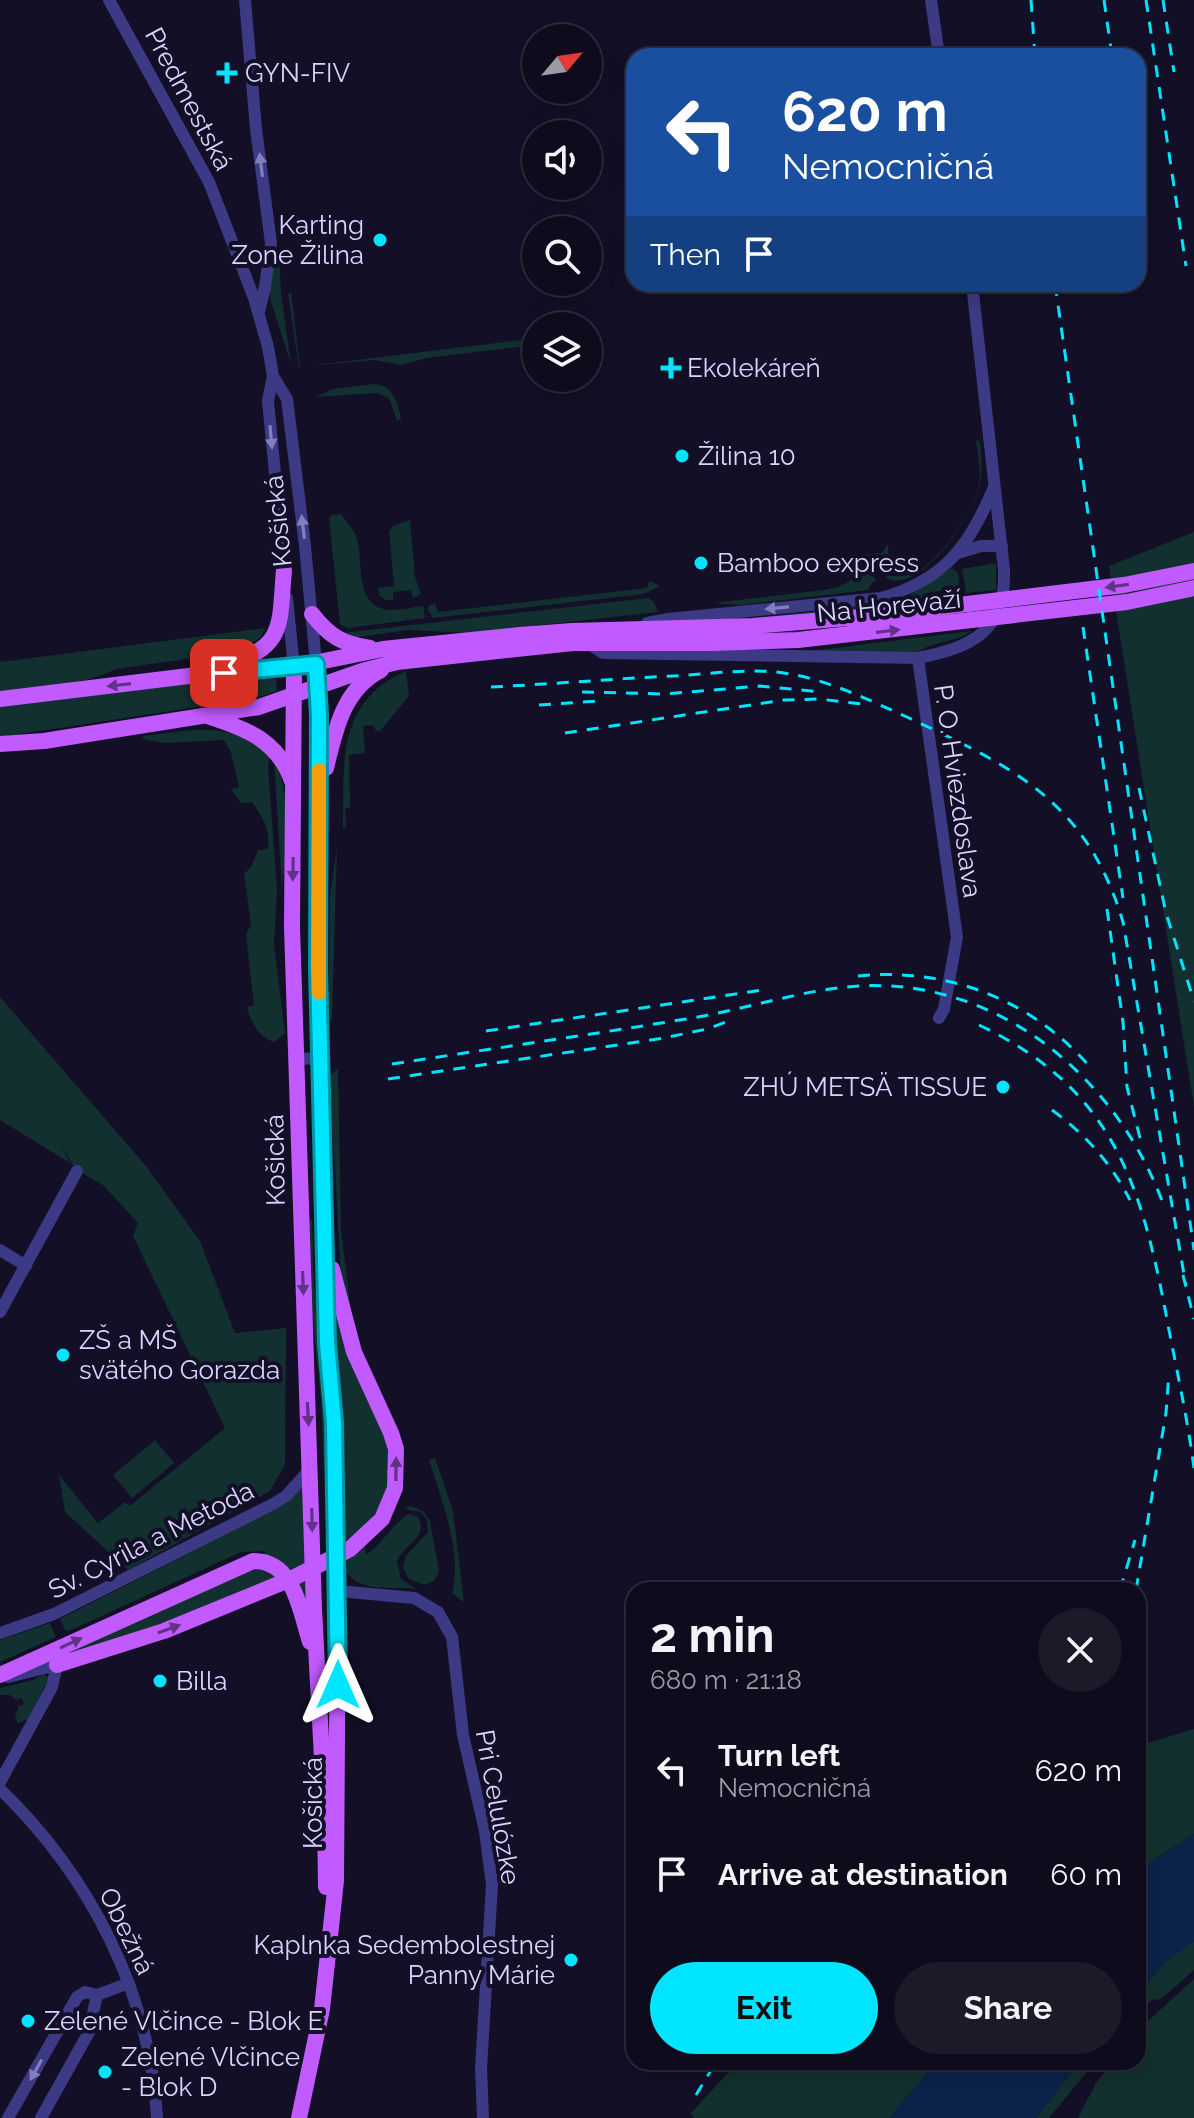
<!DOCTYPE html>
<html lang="en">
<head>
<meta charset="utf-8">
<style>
	:root { --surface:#0e0b1c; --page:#1c1929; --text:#f1f3f6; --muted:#9b9ba3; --line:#2e2b3b; --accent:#00e5ff }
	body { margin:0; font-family:Raleway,sans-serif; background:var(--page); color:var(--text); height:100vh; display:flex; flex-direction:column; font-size:30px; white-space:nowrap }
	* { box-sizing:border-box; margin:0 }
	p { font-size:26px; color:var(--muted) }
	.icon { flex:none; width:44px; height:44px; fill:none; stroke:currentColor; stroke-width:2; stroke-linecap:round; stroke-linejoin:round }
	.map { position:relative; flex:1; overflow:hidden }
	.panel { position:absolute; left:626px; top:1582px; width:520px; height:488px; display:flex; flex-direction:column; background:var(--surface); border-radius:24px; box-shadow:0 4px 20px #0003,0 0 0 2px var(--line) }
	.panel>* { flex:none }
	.banner { position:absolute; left:626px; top:48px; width:520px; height:244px; border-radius:24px; box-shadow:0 4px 20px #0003,0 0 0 2px var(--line); background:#1a4fa0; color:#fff; overflow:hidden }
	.needle { width:52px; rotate:61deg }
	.tools { position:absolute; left:522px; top:24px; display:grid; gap:16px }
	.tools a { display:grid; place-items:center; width:80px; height:80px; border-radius:50%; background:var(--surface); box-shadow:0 4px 20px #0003,0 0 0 2px var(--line); font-size:40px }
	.pin { position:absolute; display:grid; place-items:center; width:68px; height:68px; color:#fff; margin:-34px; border-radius:16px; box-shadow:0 4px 12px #0006 }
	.me { position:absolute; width:88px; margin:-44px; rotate:0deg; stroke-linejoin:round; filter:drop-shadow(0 0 6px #0008) }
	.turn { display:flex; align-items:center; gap:28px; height:168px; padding:0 24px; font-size:36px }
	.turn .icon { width:104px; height:104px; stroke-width:2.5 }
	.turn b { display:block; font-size:56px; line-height:68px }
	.then { display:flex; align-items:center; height:76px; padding:0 24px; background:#0003; gap:16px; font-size:30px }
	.round { display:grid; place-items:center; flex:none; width:84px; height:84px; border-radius:42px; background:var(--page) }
	.head { display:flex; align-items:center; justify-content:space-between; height:136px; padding:0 24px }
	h1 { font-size:48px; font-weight:700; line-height:60px }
	.button { display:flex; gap:16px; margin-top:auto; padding:16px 24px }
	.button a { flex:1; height:92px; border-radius:48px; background:var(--accent); color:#111; font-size:32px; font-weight:700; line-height:92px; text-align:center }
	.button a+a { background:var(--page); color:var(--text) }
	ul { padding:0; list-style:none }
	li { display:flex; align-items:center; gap:24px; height:104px; padding:0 24px }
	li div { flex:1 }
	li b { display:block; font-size:30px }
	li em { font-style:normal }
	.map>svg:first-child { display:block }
	.green { fill:#12302f }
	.water { fill:#0c2248 }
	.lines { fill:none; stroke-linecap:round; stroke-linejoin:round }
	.minor { stroke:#3d3a85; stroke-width:12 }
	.major { stroke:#c25bff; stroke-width:16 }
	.rail { stroke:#00e5ff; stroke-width:3; stroke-dasharray:12 10; stroke-linecap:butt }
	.oneway { fill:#837fbc }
	.oneway2 { fill:#623188 }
	.route-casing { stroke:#0095a6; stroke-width:20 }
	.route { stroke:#00e5ff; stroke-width:14 }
	.slow { stroke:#f59e0b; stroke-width:14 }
	.poi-dot { fill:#00e5ff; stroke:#130f26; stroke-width:3 }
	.labels { text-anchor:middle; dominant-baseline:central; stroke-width:8; stroke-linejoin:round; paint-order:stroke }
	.poi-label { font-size:26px; fill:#d9d4ff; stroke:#130f26; text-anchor:start }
	.street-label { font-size:26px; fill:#d9d4ff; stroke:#130f26 }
</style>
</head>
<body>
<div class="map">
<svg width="1194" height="2118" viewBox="0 0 1194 2118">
	<rect width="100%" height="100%" fill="#130f26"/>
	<path class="green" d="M275,247l4,2 2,44 10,71 -21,-65 -1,-10z
		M291,292l9,75 236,-29v7l-110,13 -24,7 -27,-5 -76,7 -11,-73z
		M374,384c20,2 24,19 27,36h-4l-8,-22 -12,-5 -61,4 17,-8z
		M976,440l4,2c2,16 3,34 -2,50 -9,28 -56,100 -90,87l-11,-15 -18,-3 -1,-6 24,-2 6,-9 1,32c8,0 17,1 25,-3 23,-9 58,-59 64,-83 4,-17 0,-34 -2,-50z
		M341,514c5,7 12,14 15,22 9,24 -4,72 35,74 10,0 22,-3 32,-4l2,12 -77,10 -8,-4 -11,-105 2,-4z
		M410,520l5,57 6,17 -8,4 -2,-8 -18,2v8h-7l-8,-5 2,-2 -3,-5 17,-2 -5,-55 4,-5z
		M1194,532v575l-85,-541z
		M996,563v27l-30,3 -4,-24z
		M952,568l6,5 2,16 -31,3 1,9 -110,13 -66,4 133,-15 19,-5z
		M866,572l8,5 2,5h-4l-4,8 -128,15 -27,-2 111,-13 14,-3z
		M649,581l11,5 -16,8 -211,24 -5,-8 1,-5 6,-1 3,8 209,-24z
		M649,598l5,4 4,10 -189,21 -60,-3 -59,8 -8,-5z
		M265,628l-4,9 -20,14 -125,18c-35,17 -78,18 -116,23v-30z
		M972,631c-17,12 -42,10 -56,23l-106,-3z
		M406,671l3,25 -29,35h-4l-3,-6 -10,1 2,27 -16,2 1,52 -5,2 1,19 -3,-1c1,-65 -7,-125 63,-156z
		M250,677l26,2 1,12 -21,7 -256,39v-32z
		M191,730c36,-1 50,3 79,26l-2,11 9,122 -3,56 11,88 -11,9c-15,-4 -24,-21 -27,-35l7,-2 -8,-70 5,-11 -7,-50 7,-7 7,-17 10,-1c2,-21 -5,-31 -16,-47l-11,1 -10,-14 8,-2 -8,-35 -7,-12 -60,3 -22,-4 1,-3z
		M274,760c20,39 12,87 8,129z
		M337,848l-5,171 -4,5 2,-129z
		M0,997l146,169 54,75 35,92 51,-5 -1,137 -15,26 -142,79 -63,-58 -6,-37 39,48 27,-21 5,4 95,-78 -92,-192 5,-13 -35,-38 -28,-16 -15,-27 10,21 -70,-43z
		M338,1068l3,162 10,82 -10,-31 -7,-132 -6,-65 1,-7z
		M309,1218l3,2 2,63 13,113 4,184 -3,1 -7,-181 -12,-116z
		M333,1312c8,13 13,35 20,51 23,52 64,117 10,164l3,28c14,-9 33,-38 43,-41l9,3c11,20 -14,28 -21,44l4,18 15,10c-24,-3 -57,5 -71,-19z
		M155,1440l19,23 -42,35 -19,-23z
		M435,1458l18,53 11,91 -12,-9c11,-39 -11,-95 -23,-133z
		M302,1486l5,118 -17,-34 -16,-13 -9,-2v-4l-24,1 -172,79 -4,-1 -5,-11 217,-111 13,-8z
		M411,1506l12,5 7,10 9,50 -4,9 -10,5 -16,-6 -6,-11 3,-12 22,-24 -1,-12 -6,-8 -17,-3z
		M249,1566l16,2 10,9 -111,46 -89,29 -3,-6z
		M50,1623l6,14 -56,25v-22z
		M44,1674l5,4 -21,41 -10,4 -3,-5 4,-12 5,-2 -2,-6 -6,2 -6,-5h-10v-7l33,-8z
		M1194,1729v105l-56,37v-125z
		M1194,1941v29l-33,29 -9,1 -14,16v-23l27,-31z
		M1194,1979v139h-116l18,-35 16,-21h26v-32z
		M738,2062h199l-48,56h-195l-4,-4z
		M1080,2062h15l-46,56h-13z"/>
	<path class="water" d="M1194,1834v107l-29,21 -27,31v-122z
		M937,2062h143l-44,56h-147z"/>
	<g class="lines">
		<path class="minor" d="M109,0l100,182 45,116 14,49 5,29 14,23 18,147 11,118
			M245,0l11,129 15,114 -6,44 -6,25
			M931,0l8,56
			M273,376l-5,25 17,175
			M958,553l23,-7h21
			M287,598l7,69
			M647,623l21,-4 213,-21c64,-18 89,-53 113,-111
			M589,644l14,9 315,5c54,-11 88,-26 86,-88l-32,-286
			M918,658l39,279 -13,72 -5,9
			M297,1059l23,-1
			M0,1250l26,16
			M0,1312l77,-141
			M338,1591l76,7 24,14 14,25 11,98 22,96 7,54 -11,183 2,50
			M0,1633l54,-19 219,-110 13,-8 25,-28
			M0,1782l52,-95 5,-22 -49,12
			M0,1789c90,87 150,203 157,329
			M8,2118l69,-121 8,-5 12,3 32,-12
			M41,2118l53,-95 -1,-10 4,-18"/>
		<path class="major" d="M312,614c17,22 30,30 58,34
			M225,666c61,-20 54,-39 59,-96
			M294,667l-2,260 22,682 11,205 1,73
			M0,699l197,-24 97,-8 89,-18 137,-14 52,-4 181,-5 107,-9 264,-32 70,-14
			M210,717c37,12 68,24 82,64
			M0,744l44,-3 215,-34 103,-36 35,-9 176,-19h139l86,-3 329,-38 67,-14
			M326,768c9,-37 17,-79 55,-98
			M57,1665l107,-34 127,-52 59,-30 32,-30 13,-31 1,-39 -5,-16 -37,-81 -22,-83
			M0,1675l253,-114c41,-1 47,50 57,81
			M299,2118l23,-109 14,-128 2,-290 -4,-169 -7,-79 -3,-137 -7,-316 2,-175 -3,-51"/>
		<path class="rail" d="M1031,0l4,56
			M1104,0l8,56
			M1146,0l40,266
			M1163,0l11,72
			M1055,284l139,966
			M1083,627l40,271
			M491,687c60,-3 121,-8 182,-11 34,-2 69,-7 103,-4 47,5 88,26 131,45 106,50 180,84 216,205l63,364
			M582,692l83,2 95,-8 61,6
			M539,705l60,-4
			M565,733l219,-33 35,-1 43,5
			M1139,788l27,125 28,88
			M1107,909l16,113 4,65 14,55
			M858,976c89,-9 173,23 232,91
			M979,1025c139,66 164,166 190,305 9,46 19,92 25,138
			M486,1031l277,-41
			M392,1064c98,-15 196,-29 294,-45 59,-9 112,-29 173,-33 141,-8 261,94 306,223
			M388,1079l276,-41 43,-9 27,-10
			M1052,1110c33,24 59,53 78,90
			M1183,1275l11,44
			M1120,1590l15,-50
			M1136,1590l30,-177 3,-40
			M696,2095l20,-33"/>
	</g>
	<defs><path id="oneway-solid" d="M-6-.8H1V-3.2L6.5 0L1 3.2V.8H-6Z" transform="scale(2)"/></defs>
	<g class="oneway">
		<use href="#oneway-solid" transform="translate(261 165) rotate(-97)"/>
		<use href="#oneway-solid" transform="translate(271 437) rotate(85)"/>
		<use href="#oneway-solid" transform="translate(303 527) rotate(-97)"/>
		<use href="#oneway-solid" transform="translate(777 608) rotate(175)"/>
		<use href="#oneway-solid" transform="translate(36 2070) rotate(119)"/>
	</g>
	<g class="oneway2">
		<use href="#oneway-solid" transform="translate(1117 586) rotate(172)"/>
		<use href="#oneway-solid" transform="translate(888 631) rotate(-7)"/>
		<use href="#oneway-solid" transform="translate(119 685) rotate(173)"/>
		<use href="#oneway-solid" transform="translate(293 869) rotate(91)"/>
		<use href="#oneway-solid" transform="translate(303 1283) rotate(88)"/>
		<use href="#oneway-solid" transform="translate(308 1414) rotate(87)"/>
		<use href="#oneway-solid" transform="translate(396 1469) rotate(-89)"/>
		<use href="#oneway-solid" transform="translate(312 1520) rotate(89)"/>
		<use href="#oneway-solid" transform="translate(169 1629) rotate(-20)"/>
		<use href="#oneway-solid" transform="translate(71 1643) rotate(-25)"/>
	</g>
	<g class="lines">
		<g class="route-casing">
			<path id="route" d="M224,673l92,-9 3,51 -1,253 9,375 7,79 4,263"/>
		</g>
		<use href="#route" class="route"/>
		<path class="slow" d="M319,993v-223"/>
	</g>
	<g class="poi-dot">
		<path d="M223 61h8v8h8v8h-8v8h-8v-8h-8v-8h8z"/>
		<circle cx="380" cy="240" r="8"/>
		<path d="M667 356h8v8h8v8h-8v8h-8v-8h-8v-8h8z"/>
		<circle cx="682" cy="456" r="8"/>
		<circle cx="701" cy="563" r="8"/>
		<circle cx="1003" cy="1087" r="8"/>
		<circle cx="63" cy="1355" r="8"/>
		<circle cx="160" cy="1681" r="8"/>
		<circle cx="571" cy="1960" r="8"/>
		<circle cx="28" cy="2021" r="8"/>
		<circle cx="105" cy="2072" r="8"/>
	</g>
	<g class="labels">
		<g class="poi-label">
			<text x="245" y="73">GYN-FIV</text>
			<text x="364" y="225" text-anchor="end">Karting<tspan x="364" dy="30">Zone Žilina</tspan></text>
			<text x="687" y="368">Ekolekáreň</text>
			<text x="698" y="456">Žilina 10</text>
			<text x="717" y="563">Bamboo express</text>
			<text x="987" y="1087" text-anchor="end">ZHÚ METSÄ TISSUE</text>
			<text x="79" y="1340">ZŠ a MŠ<tspan x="79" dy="30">svätého Gorazda</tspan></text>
			<text x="176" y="1681">Billa</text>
			<text x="555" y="1945" text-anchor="end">Kaplnka Sedembolestnej<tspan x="555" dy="30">Panny Márie</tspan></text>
			<text x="44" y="2021">Zelené Vlčince - Blok E</text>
			<text x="121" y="2057">Zelené Vlčince<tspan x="121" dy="30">- Blok D</tspan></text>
		</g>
		<g class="street-label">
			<text transform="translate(189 99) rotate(62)">Predmestská</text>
			<text transform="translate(278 521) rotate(-96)">Košická</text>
			<text transform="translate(889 606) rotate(-6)">Na Horevaží</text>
			<text transform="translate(958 791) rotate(82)">P. O. Hviezdoslava</text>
			<text transform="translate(275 1160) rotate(-91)">Košická</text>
			<text transform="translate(151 1540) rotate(-27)">Sv. Cyrila a Metoda</text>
			<text transform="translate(313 1803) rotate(-90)">Košická</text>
			<text transform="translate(498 1807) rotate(80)">Pri Celulózke</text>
			<text transform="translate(127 1931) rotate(64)">Obežná</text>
		</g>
	</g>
</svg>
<div class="tools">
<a><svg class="needle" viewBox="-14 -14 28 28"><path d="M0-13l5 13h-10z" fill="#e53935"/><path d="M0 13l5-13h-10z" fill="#9b9ba3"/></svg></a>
<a><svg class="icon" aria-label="sound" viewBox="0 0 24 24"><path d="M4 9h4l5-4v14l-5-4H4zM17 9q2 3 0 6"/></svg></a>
<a><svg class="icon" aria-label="search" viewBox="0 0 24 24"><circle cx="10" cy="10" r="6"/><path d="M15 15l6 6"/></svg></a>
<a><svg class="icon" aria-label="layers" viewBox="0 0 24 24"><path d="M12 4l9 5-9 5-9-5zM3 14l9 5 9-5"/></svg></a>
</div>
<div class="pin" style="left:224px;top:673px;background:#d93025"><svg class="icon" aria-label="arrive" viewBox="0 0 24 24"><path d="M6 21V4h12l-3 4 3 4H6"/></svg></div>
<svg class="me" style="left:338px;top:1685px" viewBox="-20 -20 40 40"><path d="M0-17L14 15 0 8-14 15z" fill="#00e5ff" stroke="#fff" stroke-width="4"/></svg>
<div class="banner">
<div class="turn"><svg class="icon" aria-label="left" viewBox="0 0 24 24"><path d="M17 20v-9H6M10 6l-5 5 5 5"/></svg><div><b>620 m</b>Nemocničná</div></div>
<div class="then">Then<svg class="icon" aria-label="arrive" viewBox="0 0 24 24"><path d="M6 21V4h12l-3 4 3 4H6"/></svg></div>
</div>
<section class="panel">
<div class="head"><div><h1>2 min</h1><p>680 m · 21:18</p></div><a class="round"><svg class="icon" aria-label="close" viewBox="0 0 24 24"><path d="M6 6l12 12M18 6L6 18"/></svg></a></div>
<ul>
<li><svg class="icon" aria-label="left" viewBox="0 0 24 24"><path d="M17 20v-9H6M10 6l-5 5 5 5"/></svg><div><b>Turn left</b><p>Nemocničná</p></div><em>620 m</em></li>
<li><svg class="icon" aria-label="arrive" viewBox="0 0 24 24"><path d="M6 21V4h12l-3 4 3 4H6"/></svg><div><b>Arrive at destination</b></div><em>60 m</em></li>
</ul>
<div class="button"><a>Exit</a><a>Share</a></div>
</section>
</div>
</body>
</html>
